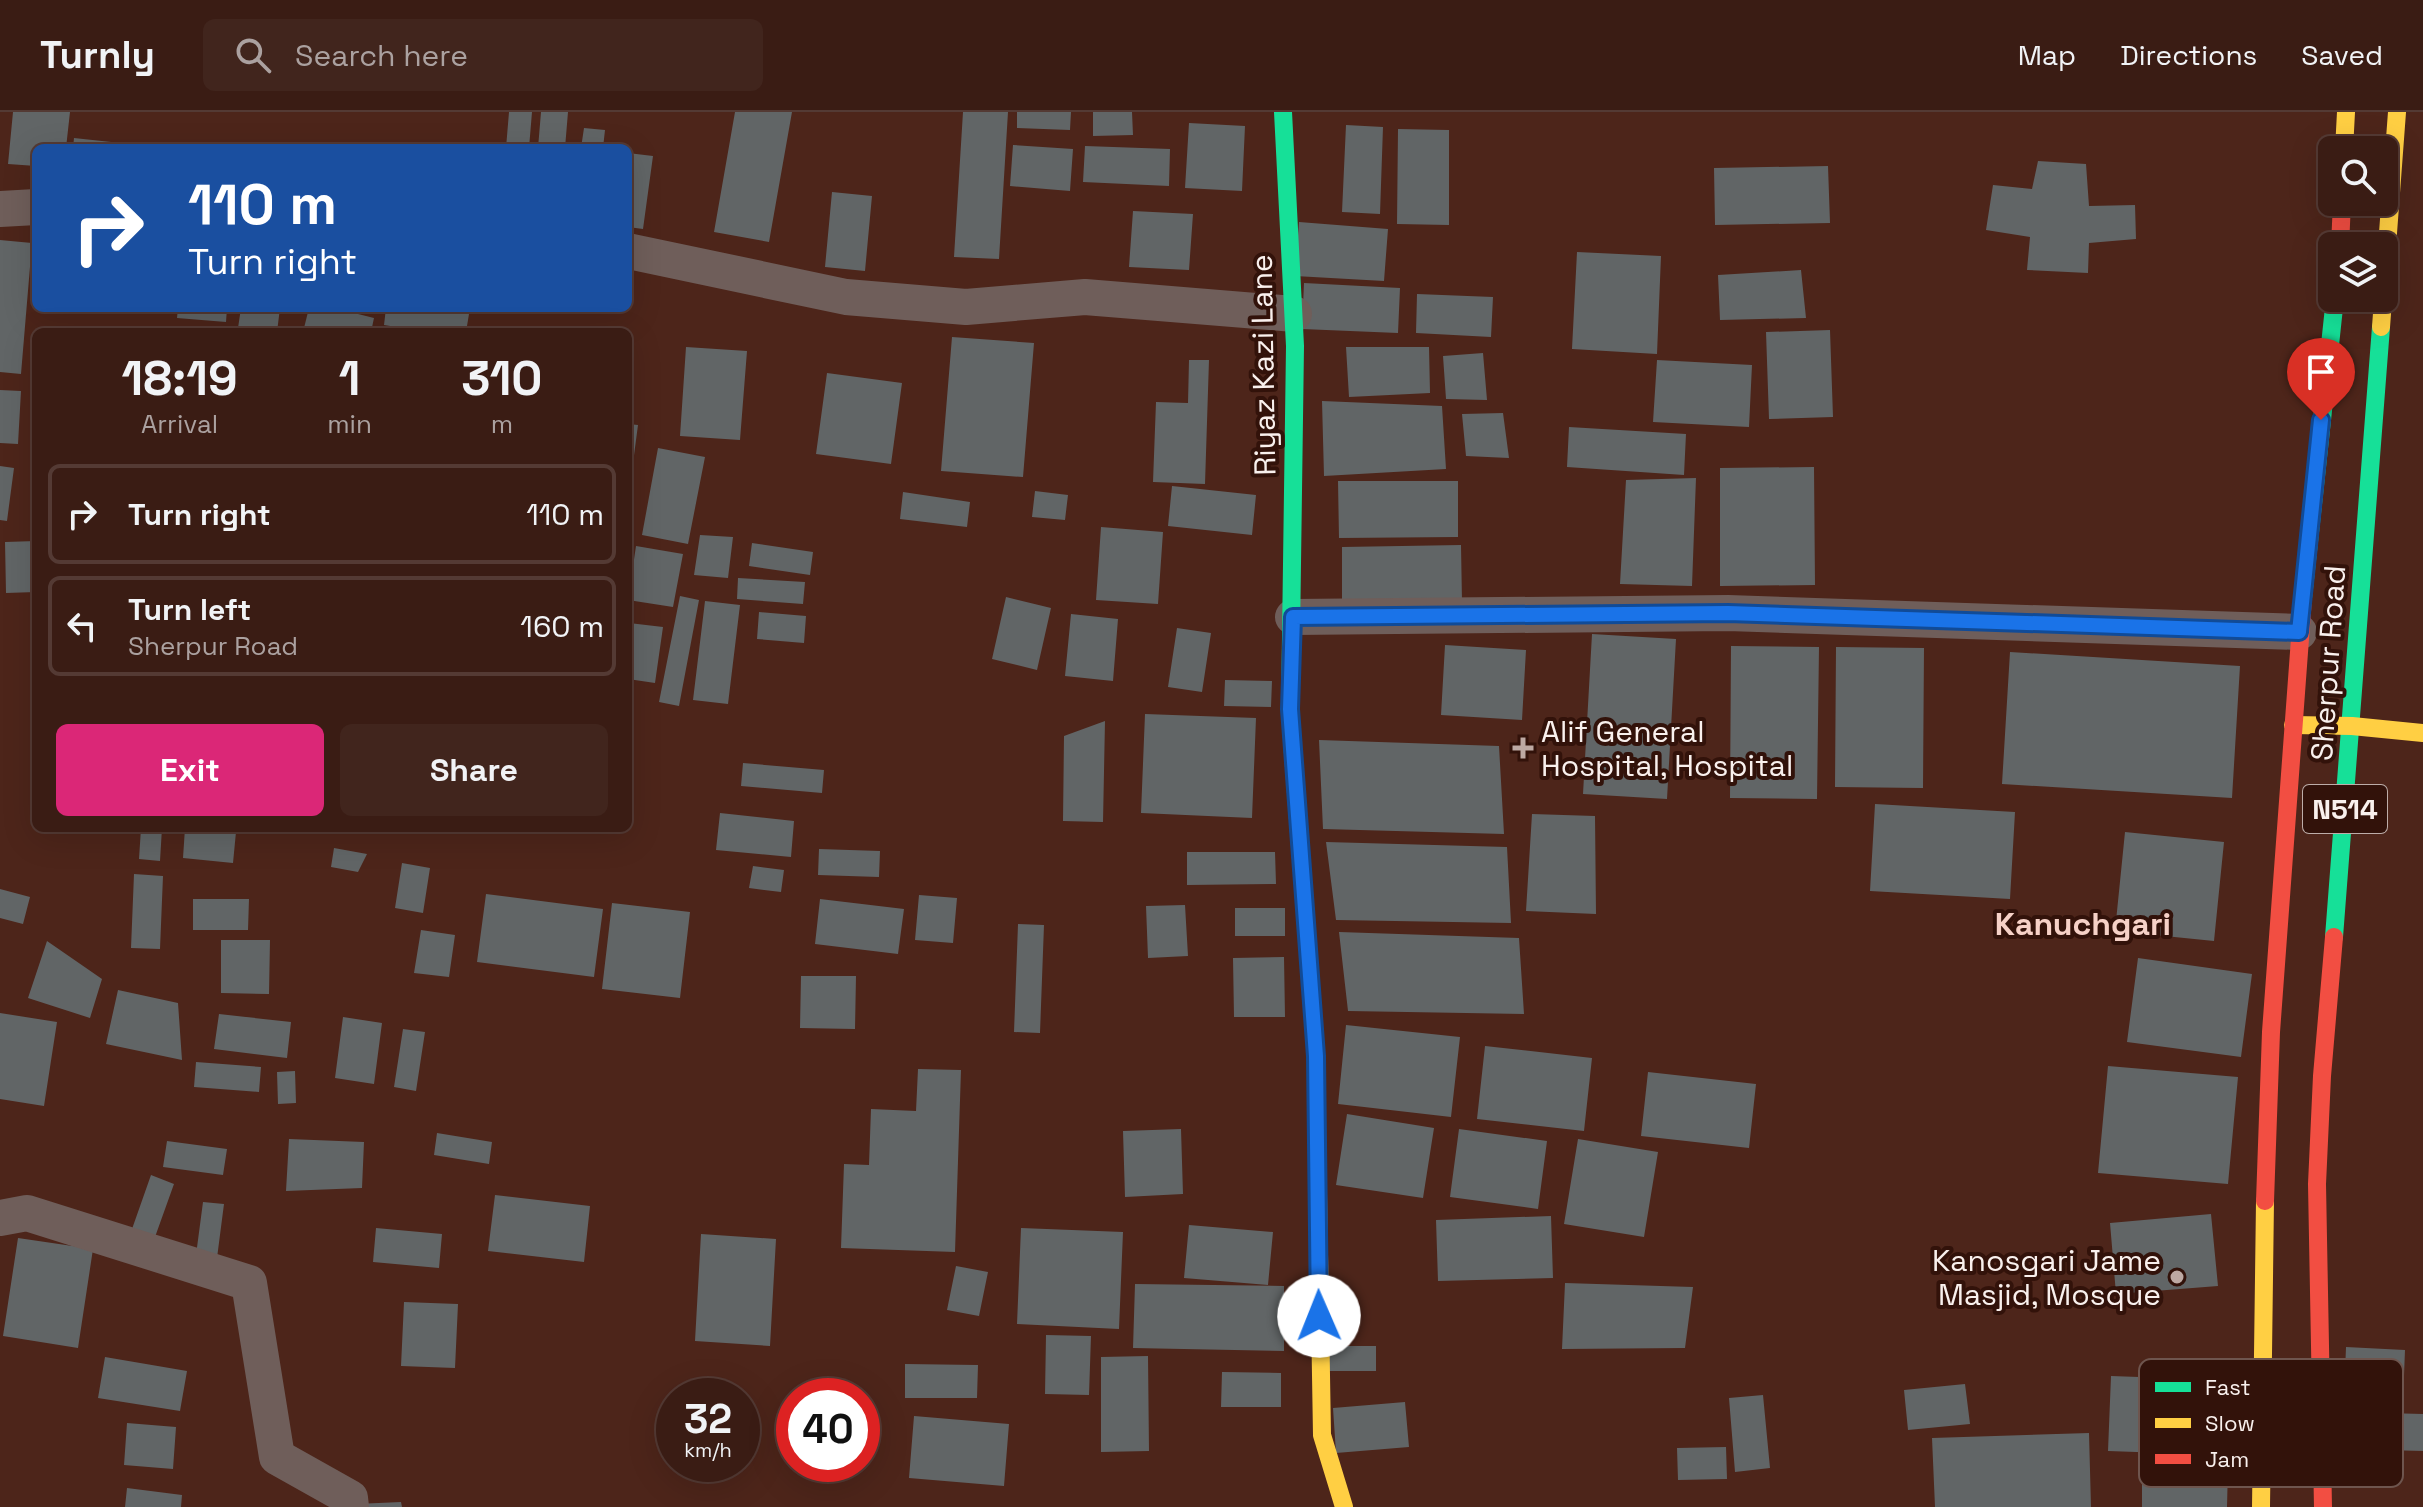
<!DOCTYPE html>
<html lang="en">
<head>
<meta charset="utf-8">
<style>
	:root { --surface:#3a1c14; --page:#41251d; --text:#f1f3f6; --muted:#aba1a0; --line:#543a34; --accent:#db2777 }
	body { margin:0; font-family:"Space Grotesk",sans-serif; background:var(--page); color:var(--text); height:100vh; display:flex; flex-direction:column; font-size:30px; white-space:nowrap }
	* { box-sizing:border-box; margin:0 }
	p { font-size:26px; color:var(--muted) }
	.icon { flex:none; width:44px; height:44px; fill:none; stroke:currentColor; stroke-width:2; stroke-linecap:round; stroke-linejoin:round }
	.map { position:relative; flex:1; overflow:hidden }
	.side { position:absolute; left:32px; top:216px; width:600px; height:504px; display:flex; flex-direction:column; background:var(--surface); border-radius:12px; box-shadow:0 8px 32px #0002,0 0 0 2px var(--line) }
	.side>* { flex:none }
	.top-card { position:absolute; left:32px; top:32px; width:600px; height:168px; border-radius:12px; box-shadow:0 8px 32px #0002,0 0 0 2px var(--line); background:#1a4fa0; color:#fff; overflow:hidden }
	.controls { position:absolute; left:2318px; top:24px; display:grid; gap:16px }
	.controls a { display:grid; place-items:center; width:80px; height:80px; border-radius:12px; background:var(--surface); box-shadow:0 8px 32px #0002,0 0 0 2px var(--line); font-size:40px }
	.speed { position:absolute; left:656px; top:1266px; display:flex; gap:16px; font-size:40px; font-weight:700; text-align:center }
	.speed>* { display:grid; place-content:center; width:104px; height:104px; border-radius:50%; background:var(--surface); box-shadow:0 8px 32px #0002,0 0 0 2px var(--line); line-height:1 }
	.speed small { font-size:20px; font-weight:400 }
	.speed .limit { border:12px solid #d22; background:#fff; color:#111 }
	.pin { position:absolute; display:grid; place-items:center; width:68px; height:68px; color:#fff; margin:-82px -34px; border-radius:50% 50% 50% 0; rotate:-45deg; box-shadow:0 0 8px #0007 }
	.pin .icon { rotate:45deg }
	.me { position:absolute; width:88px; margin:-44px; rotate:359deg; stroke-linejoin:round; filter:drop-shadow(0 0 6px #0008) }
	.turn { display:flex; align-items:center; gap:28px; height:168px; padding:0 24px; font-size:36px }
	.turn .icon { width:104px; height:104px; stroke-width:2.5 }
	.turn b { display:block; font-size:56px; line-height:68px }
	.eta { display:flex; justify-content:space-evenly; align-items:center; height:136px; text-align:center }
	.eta b { font-size:48px; font-weight:600; line-height:56px }
	.primary-button { display:flex; gap:16px; margin-top:auto; padding:16px 24px }
	.primary-button a { flex:1; height:92px; border-radius:12px; background:var(--accent); color:#fff; font-size:32px; font-weight:600; line-height:92px; text-align:center }
	.primary-button a+a { background:var(--page); color:var(--text) }
	ul { padding:0; list-style:none }
	li { display:flex; align-items:center; gap:24px; height:100px; margin:0 16px 12px; padding:0 8px; border:4px solid var(--line); border-radius:12px }
	li div { flex:1 }
	li b { display:block; font-size:30px }
	li em { font-style:normal }
	header { display:flex; align-items:center; gap:48px; box-sizing:border-box; height:112px; padding:0 40px; background:var(--surface); border-bottom:2px solid var(--line) }
	header strong { font-size:38px }
	nav { display:flex; gap:44px; margin-inline-start:auto; font-size:28px }
	.search { width:560px; height:72px; background:var(--page); display:flex; align-items:center; gap:20px; box-sizing:border-box; padding:0 28px; border-radius:12px; color:var(--muted); font-size:30px }
	.map>svg:first-child { display:block }
	.building { fill:#616566 }
	.lines { fill:none; stroke-linecap:round; stroke-linejoin:round }
	.street { stroke:#6f5e5a; stroke-width:36 }
	.fast { stroke:#16e098; stroke-width:18 }
	.slow { stroke:#ffcf43; stroke-width:18 }
	.jam { stroke:#f24e42; stroke-width:18 }
	.route-casing { stroke:#114b97; stroke-width:20 }
	.route { stroke:#1a73e8; stroke-width:14 }
	.poi-dot { fill:#bda9a3; stroke:#32120a; stroke-width:3 }
	.labels { text-anchor:middle; dominant-baseline:central; stroke-width:8; stroke-linejoin:round; paint-order:stroke }
	.shield { fill:#32120a; stroke:#bdada9; stroke-width:2 }
	.shield-label { font-size:28px; font-weight:bold; fill:#f9f0ed }
	.street-label { font-size:30px; fill:#f9f0ed; stroke:#32120a }
	.poi-label { font-size:30px; fill:#f9f0ed; stroke:#32120a; text-anchor:start }
	.neighbourhood-label { font-size:32px; font-weight:bold; fill:#f6d1c7; stroke:#32120a }
	.key { fill:#32120a; stroke:#6e554e; stroke-width:2 }
	.key-label { font-size:22px; fill:#f9f0ed }
</style>
</head>
<body>
<header>
<strong>Turnly</strong>
<div class="search"><svg class="icon" aria-label="search" viewBox="0 0 24 24"><circle cx="10" cy="10" r="6"/><path d="M15 15l6 6"/></svg>Search here</div>
<nav><a>Map</a><a>Directions</a><a>Saved</a></nav>
</header>
<div class="map">
<svg width="2423" height="1395" viewBox="0 0 2423 1395">
	<rect width="100%" height="100%" fill="#4d251a"/>
	<path class="building" d="M13,0h57l-4,36h-30v18l-28,-2z
		M509,0h23l-3,36h-23z
		M541,0h27l-3,36h-27z
		M735,0h57l-23,130 -55,-10z
		M963,0h45l-9,147 -45,-2z
		M1017,0h54l-1,18 -53,-2z
		M1093,0h39l1,23 -40,1z
		M1189,11l56,3 -3,65 -57,-3z
		M1346,13l37,2 -3,87 -38,-2z
		M584,16l21,2 -2,18h-22z
		M1398,17l51,1v95l-52,-1z
		M74,26l65,7 -1,3h-65z
		M1013,33l60,4 -3,42 -60,-5z
		M1085,34l85,3 -1,37 -86,-4z
		M628,41l25,3 -10,73 -15,-2z
		M2038,49l48,3 3,42 46,-1 1,34 -47,4 -1,30 -61,-3 3,-33 -44,-7 7,-45 39,4z
		M1828,54l2,57 -115,2 -1,-57z
		M832,80l40,4 -7,75 -40,-4z
		M1133,99l60,3 -4,56 -60,-3z
		M1299,110l89,7 -4,52 -89,-5z
		M0,128l32,3 -11,131 -21,-2z
		M1577,140l84,4 -4,98 -85,-5z
		M1801,158l5,48 -86,2 -2,-45z
		M1304,171l96,5 -2,45 -96,-4z
		M1417,182l76,3 -2,40 -75,-4z
		M178,196h49l-1,14 -49,-4z
		M241,196h39l-3,24 -39,-4z
		M309,196h25l40,10 -3,14h-68z
		M386,196h84l-4,24h-39l-43,-7z
		M1830,218l3,87 -64,2 -3,-87z
		M952,225l82,6 -11,134 -82,-6z
		M686,235l61,4 -7,89 -60,-4z
		M1346,235h83l1,46 -81,4z
		M1483,241l4,47 -41,-1 -3,-43z
		M1189,248h20l-4,124 -52,-2 3,-80 32,1z
		M1657,248l95,5 -3,62 -96,-5z
		M827,261l75,10 -11,81 -75,-10z
		M0,278l21,1 -3,53 -18,-1z
		M1322,289l120,5 4,63 -122,7z
		M1503,301l6,45 -43,-2 -4,-42z
		M628,312l10,1 -7,53h-3z
		M1569,315l117,7 -2,41 -117,-8z
		M658,336l47,9 -17,87 -46,-9z
		M0,354l14,2 -7,53 -7,-1z
		M1814,355l1,118 -95,1v-118z
		M1696,366l-4,108 -72,-2 6,-104z
		M1338,369h120v56l-119,1z
		M1172,374l84,9 -4,40 -84,-9z
		M1035,379l33,4 -3,25 -33,-3z
		M903,380l67,10 -3,25 -67,-8z
		M1101,415l62,5 -5,72 -62,-4z
		M700,423l33,2 -5,41 -34,-3z
		M36,429v51l-30,1 -1,-51z
		M752,431l61,9 -3,23 -61,-9z
		M1461,433l1,57 -120,1v-56z
		M636,434l47,8 -10,53 -45,-7z
		M738,466l67,4 -2,22 -66,-5z
		M680,484l19,4 -20,106 -20,-4z
		M1006,485l45,11 -14,62 -45,-11z
		M705,489l35,4 -12,99 -35,-4z
		M759,500l47,4 -2,27 -47,-4z
		M1071,502l47,5 -5,62 -48,-5z
		M629,511l34,4 -8,56 -27,-4z
		M1177,516l34,5 -9,59 -34,-5z
		M1592,522l84,5 -9,160 -84,-5z
		M1445,533l81,5 -4,70 -81,-5z
		M1731,534l88,1 -2,152 -87,-1z
		M1836,535l88,1 -1,140 -88,-1z
		M2010,540l230,14 -8,132 -230,-14z
		M1225,568l47,1 -1,26 -47,-1z
		M1145,602l111,4 -4,100 -111,-5z
		M1105,609l-2,101 -40,-1 1,-85z
		M1319,628l180,6 5,88 -181,-5z
		M743,651l81,7 -2,23 -81,-7z
		M1875,692l140,8 -5,87 -140,-8z
		M720,701l74,8 -3,36 -75,-7z
		M1532,702l63,2 1,98 -70,-3z
		M141,716h21l-2,33 -21,-2z
		M185,716l51,4 -3,31 -50,-5z
		M2125,720l99,10 -10,99 -99,-10z
		M1326,730l181,5 4,76 -175,-3z
		M334,736l33,6 -9,18 -27,-5z
		M819,737l61,2 -1,26 -61,-2z
		M1187,740h88l1,32 -89,1z
		M402,751l28,5 -7,45 -28,-5z
		M753,754l31,4 -3,22 -32,-4z
		M134,762l29,2 -3,73 -29,-1z
		M0,777l30,8 -7,27 -23,-6z
		M486,782l117,15 -9,68 -117,-15z
		M919,783l38,3 -4,45 -38,-3z
		M193,787h56l-1,31h-55z
		M820,787l84,10 -6,45 -83,-10z
		M612,791l78,9 -10,86 -78,-9z
		M1185,793l3,51 -40,2 -2,-52z
		M1235,796h50v28h-50z
		M1018,812l26,1 -4,108 -26,-1z
		M421,818l34,5 -6,42 -35,-4z
		M1339,820l180,6 5,76 -176,-3z
		M221,828h49l-1,54 -48,-1z
		M47,829l55,38 -12,39 -62,-20z
		M1284,845l1,60h-51l-1,-59z
		M2138,846l114,16 -11,83 -114,-15z
		M801,864h55l-1,53 -55,-1z
		M118,878l60,13 4,57 -76,-16z
		M0,901l57,9 -13,84 -44,-7z
		M219,902l72,8 -4,36 -73,-9z
		M343,905l39,6 -8,61 -39,-6z
		M1346,913l114,12 -9,80 -113,-13z
		M403,917l22,3 -9,59 -22,-4z
		M1485,934l107,12 -8,73 -107,-12z
		M196,950l65,5 -2,25 -65,-5z
		M2108,954l130,11 -10,107 -130,-11z
		M918,957l43,1 -6,182 -114,-4 3,-84 25,1 2,-56 45,2z
		M295,959l1,32 -18,1 -1,-32z
		M1648,960l108,12 -7,64 -108,-12z
		M1347,1002l87,14 -11,70 -87,-13z
		M1181,1017l2,65 -58,3 -2,-66z
		M1459,1017l88,12 -9,68 -88,-12z
		M437,1021l55,9 -3,22 -55,-9z
		M289,1027l75,3 -2,46 -76,3z
		M1578,1027l80,13 -14,85 -80,-13z
		M167,1029l60,8 -4,26 -60,-8z
		M151,1063l23,9 -19,53 -23,-8z
		M495,1083l95,11 -6,56 -96,-11z
		M203,1090l21,2 -7,54 -21,-3z
		M2211,1102l7,72 -102,8 -6,-71z
		M1551,1104l2,62 -115,3 -2,-61z
		M1189,1113l84,7 -5,53 -84,-7z
		M376,1116l66,6 -3,34 -66,-6z
		M1021,1116l102,4 -4,97 -102,-5z
		M701,1122l75,5 -6,107 -75,-5z
		M18,1126l75,11 -15,99 -75,-12z
		M956,1154l32,6 -9,44 -32,-6z
		M1565,1171l128,4 -8,61 -123,1z
		M1135,1172l149,2v65l-151,-3z
		M404,1190l54,2 -3,64 -54,-2z
		M1046,1223l45,1 -2,59 -44,-1z
		M1329,1234h47v25h-47z
		M2346,1235l59,3 -2,51 -59,-2z
		M1148,1244l1,95 -48,1v-95z
		M105,1245l82,14 -7,40 -82,-13z
		M905,1252l73,1 -1,33h-72z
		M1222,1260l59,1v34h-60z
		M2111,1264l112,4 -2,75 -113,-4z
		M1965,1272l5,40 -62,6 -4,-40z
		M1763,1283l7,73 -35,4 -6,-74z
		M1405,1290l4,45 -73,6 -3,-45z
		M2348,1300l75,2v37l-77,-2z
		M914,1304l95,8 -5,62 -95,-8z
		M127,1311l49,4 -3,42 -49,-4z
		M2089,1321l2,74h-156l-3,-69z
		M1726,1335l1,32 -49,1 -1,-32z
		M2142,1354l86,1 -1,40h-85z
		M127,1376l55,7 -1,12h-56z
		M401,1390l1,5h-46v-3z"/>
	<g class="lines">
		<path class="street" d="M0,97l36,-2
			M628,139l218,46 120,10 119,-10 209,17
			M1293,505l435,-4 571,19
			M0,1106l27,-5 222,70 28,174 73,41 1,9"/>
		<path class="fast" d="M1283,0l12,234 -5,363 3,45
			M2303,486l32,-300
			M2334,825l47,-610"/>
		<path class="slow" d="M2344,38l2,-38
			M2381,215l16,-215
			M2293,613l59,1 71,7
			M1317,1022l5,301 22,72
			M2261,1395l4,-306"/>
		<path class="jam" d="M2340,134l2,-44
			M1293,642l23,302 1,78
			M2265,1089l6,-169 32,-434
			M2323,1395l-6,-323 5,-108 12,-139"/>
	</g>
	<g class="lines">
		<g class="route-casing">
			<path id="route" d="M1319,1204l-3,-260 -26,-347 3,-92 435,-4 571,19 22,-212"/>
		</g>
		<use href="#route" class="route"/>
	</g>
	<g class="poi-dot">
		<path d="M1519 624h8v8h8v8h-8v8h-8v-8h-8v-8h8z"/>
		<circle cx="2177" cy="1165" r="8"/>
	</g>
	<g class="labels">
		<rect class="shield" x="2303" y="673" width="84" height="48" rx="6"/>
		<g class="shield-label">
			<text x="2345" y="697">N514</text>
		</g>
		<g class="street-label">
			<text transform="translate(1263 253) rotate(-91)">Riyaz Kazi Lane</text>
			<text transform="translate(2328 551) rotate(-86)">Sherpur Road</text>
		</g>
		<g class="poi-label">
			<text x="1541" y="619">Alif General<tspan x="1541" dy="34">Hospital, Hospital</tspan></text>
			<text x="2161" y="1148" text-anchor="end">Kanosgari Jame<tspan x="2161" dy="34">Masjid, Mosque</tspan></text>
		</g>
		<g class="neighbourhood-label">
			<text x="2083" y="812">Kanuchgari</text>
		</g>
	</g>
	<rect x="2139" y="1247" width="264" height="128" rx="12" class="key"/>
	<rect x="2155" y="1270" width="36" height="10" fill="#16e098"/>
	<rect x="2155" y="1306" width="36" height="10" fill="#ffcf43"/>
	<rect x="2155" y="1342" width="36" height="10" fill="#f24e42"/>
	<g class="key-label">
		<text x="2205" y="1283">Fast</text>
		<text x="2205" y="1319">Slow</text>
		<text x="2205" y="1355">Jam</text>
	</g>
</svg>
<div class="controls">
<a><svg class="icon" aria-label="search" viewBox="0 0 24 24"><circle cx="10" cy="10" r="6"/><path d="M15 15l6 6"/></svg></a>
<a><svg class="icon" aria-label="layers" viewBox="0 0 24 24"><path d="M12 4l9 5-9 5-9-5zM3 14l9 5 9-5"/></svg></a>
</div>
<div class="speed"><div>32<small>km/h</small></div><div class="limit">40</div></div>
<div class="pin" style="left:2321px;top:308px;background:#d93025"><svg class="icon" aria-label="arrive" viewBox="0 0 24 24"><path d="M6 21V4h12l-3 4 3 4H6"/></svg></div>
<svg class="me" style="left:1319px;top:1204px" viewBox="-20 -20 40 40"><circle r="19" fill="#fff"/><path d="M0-13L10 11 0 6-10 11z" fill="#1a73e8"/></svg>
<div class="top-card">
<div class="turn"><svg class="icon" aria-label="right" viewBox="0 0 24 24"><path d="M7 20v-9h11M14 6l5 5-5 5"/></svg><div><b>110 m</b>Turn right</div></div>
</div>
<section class="side">
<div class="eta">
<div><b>18:19</b><p>Arrival</p></div>
<div><b>1</b><p>min</p></div>
<div><b>310</b><p>m</p></div>
</div>
<ul>
<li><svg class="icon" aria-label="right" viewBox="0 0 24 24"><path d="M7 20v-9h11M14 6l5 5-5 5"/></svg><div><b>Turn right</b></div><em>110 m</em></li>
<li><svg class="icon" aria-label="left" viewBox="0 0 24 24"><path d="M17 20v-9H6M10 6l-5 5 5 5"/></svg><div><b>Turn left</b><p>Sherpur Road</p></div><em>160 m</em></li>
</ul>
<div class="primary-button"><a>Exit</a><a>Share</a></div>
</section>
</div>
</body>
</html>
